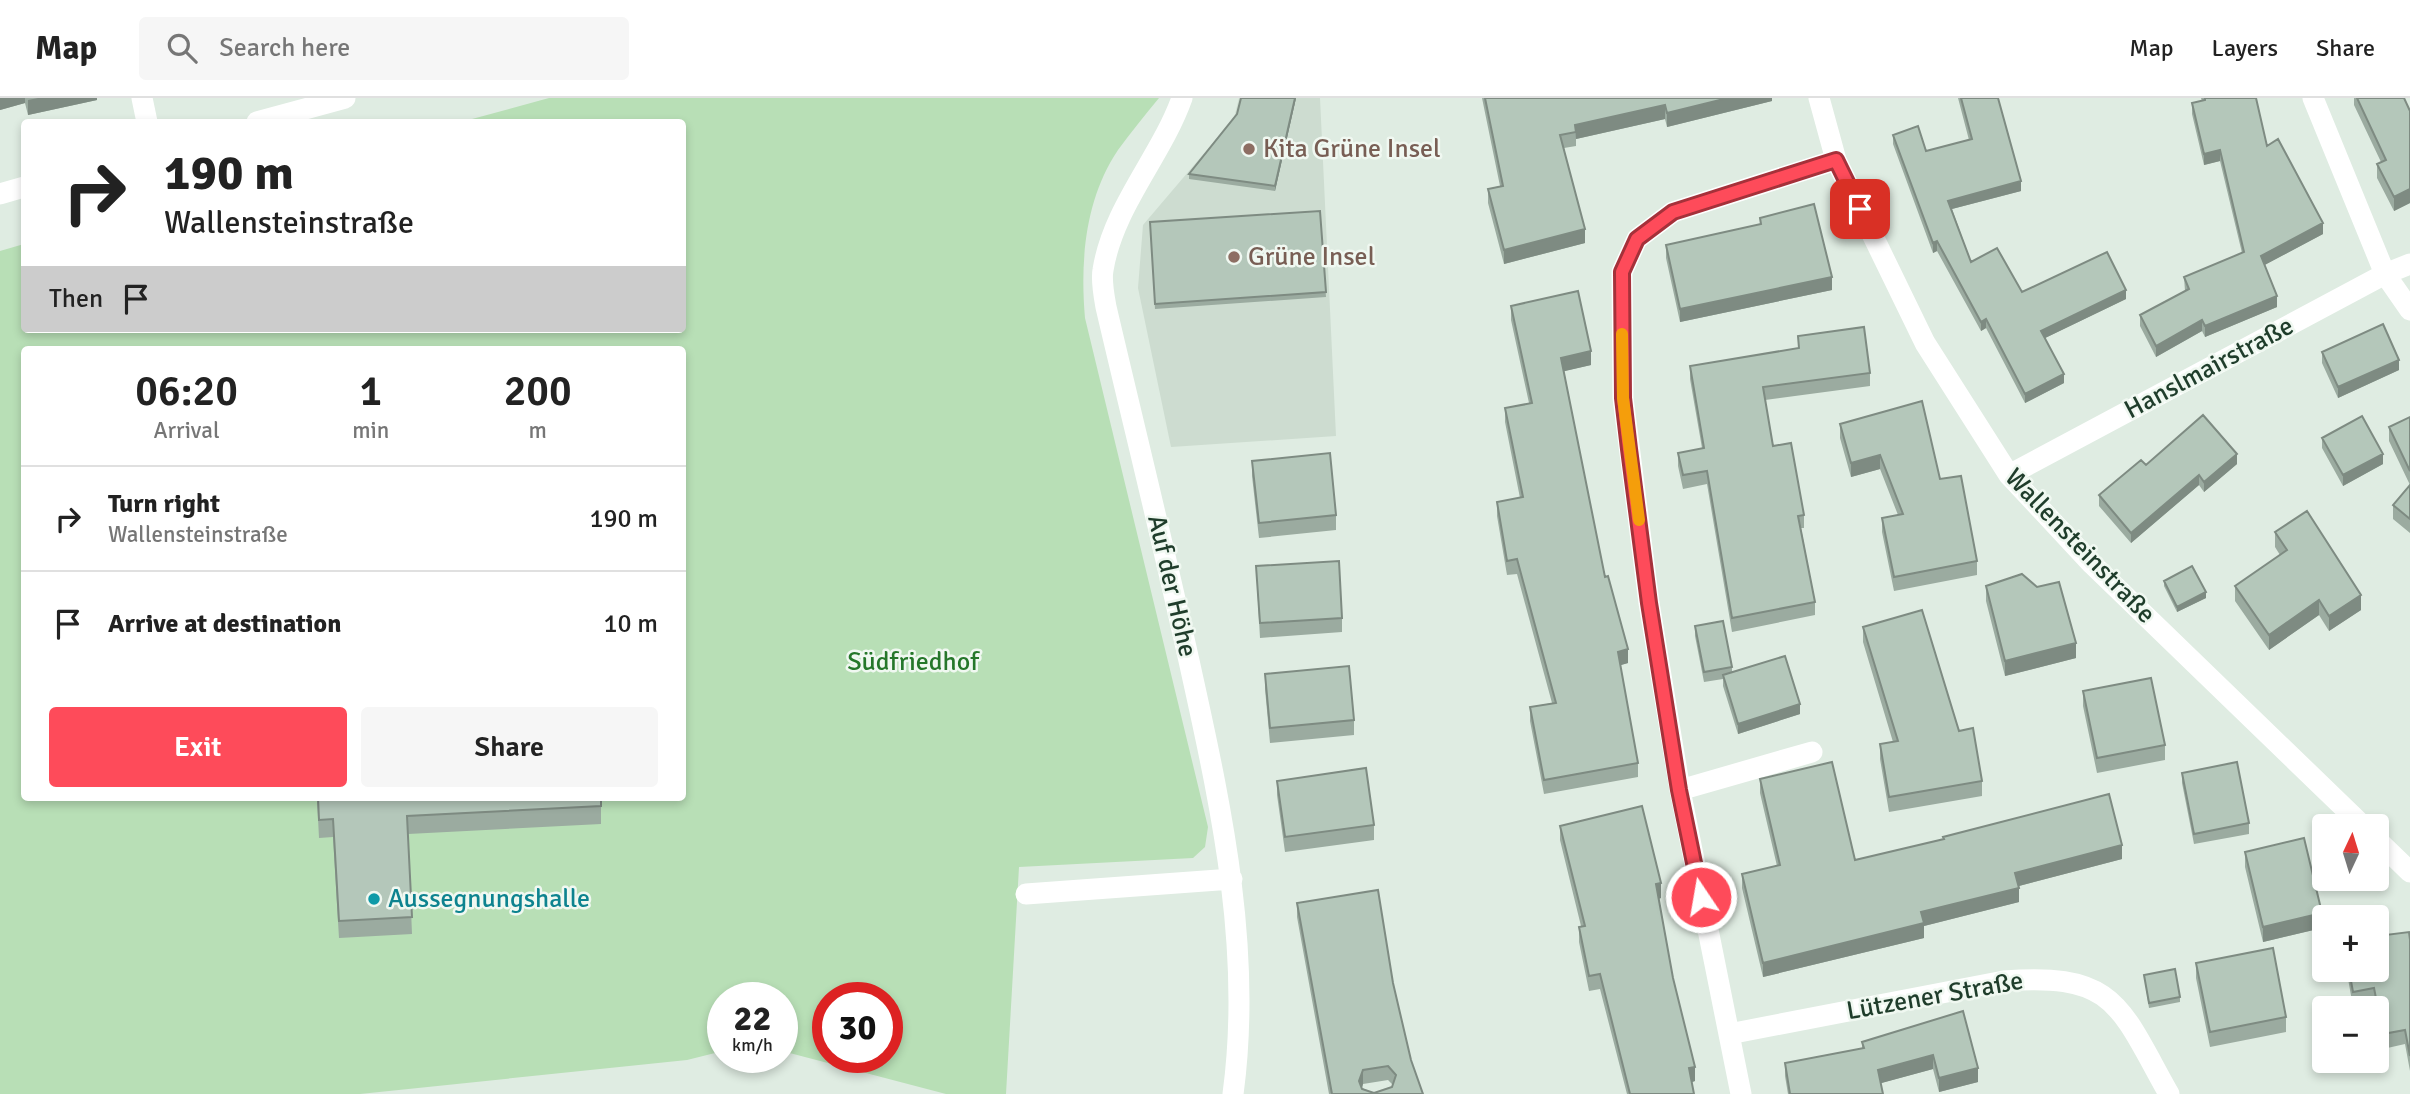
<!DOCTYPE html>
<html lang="en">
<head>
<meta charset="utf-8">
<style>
	:root { --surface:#fff; --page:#f6f6f6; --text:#222; --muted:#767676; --line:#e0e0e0; --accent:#fe4b5a }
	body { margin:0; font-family:Signika,sans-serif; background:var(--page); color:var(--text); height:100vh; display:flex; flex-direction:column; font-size:26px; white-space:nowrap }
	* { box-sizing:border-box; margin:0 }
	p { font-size:23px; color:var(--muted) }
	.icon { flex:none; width:38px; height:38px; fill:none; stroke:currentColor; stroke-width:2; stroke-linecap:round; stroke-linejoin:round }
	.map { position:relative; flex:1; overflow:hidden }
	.sheet { position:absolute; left:21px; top:248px; width:665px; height:455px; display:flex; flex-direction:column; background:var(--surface); border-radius:7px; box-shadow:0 4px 10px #0003 }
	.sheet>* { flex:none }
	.top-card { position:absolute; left:21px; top:21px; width:665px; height:214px; border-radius:7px; box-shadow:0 4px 10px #0003; background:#fff; color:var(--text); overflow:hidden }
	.needle { width:46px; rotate:4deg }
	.tools { position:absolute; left:2312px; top:716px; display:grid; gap:14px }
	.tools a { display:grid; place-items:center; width:77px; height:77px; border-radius:7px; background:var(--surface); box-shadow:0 4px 10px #0003; font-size:35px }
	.speed { position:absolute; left:707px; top:884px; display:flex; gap:14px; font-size:35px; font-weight:700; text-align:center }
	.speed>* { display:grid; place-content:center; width:91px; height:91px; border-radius:50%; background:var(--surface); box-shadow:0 4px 10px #0003; line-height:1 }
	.speed small { font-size:18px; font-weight:400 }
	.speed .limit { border:10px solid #d22; background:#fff; color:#111 }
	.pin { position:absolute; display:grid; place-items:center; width:60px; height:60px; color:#fff; margin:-30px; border-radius:14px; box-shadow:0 4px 10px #0006 }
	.me { position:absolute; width:77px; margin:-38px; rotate:348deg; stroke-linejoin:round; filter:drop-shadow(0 0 5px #0008) }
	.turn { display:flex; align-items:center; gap:24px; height:147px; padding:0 28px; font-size:32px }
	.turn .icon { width:91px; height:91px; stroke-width:2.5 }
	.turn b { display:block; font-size:49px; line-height:60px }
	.then { display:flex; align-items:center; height:66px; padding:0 28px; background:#0003; gap:14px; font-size:26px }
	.eta { display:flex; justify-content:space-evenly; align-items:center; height:119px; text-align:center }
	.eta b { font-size:42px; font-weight:600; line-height:49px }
	.primary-button { display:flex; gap:14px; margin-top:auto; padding:14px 28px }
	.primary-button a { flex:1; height:80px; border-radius:7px; background:var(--accent); color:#fff; font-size:28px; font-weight:600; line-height:80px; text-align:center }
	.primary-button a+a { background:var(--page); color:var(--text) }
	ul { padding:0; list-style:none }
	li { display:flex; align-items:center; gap:21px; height:105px; padding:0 28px; border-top:2px solid var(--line) }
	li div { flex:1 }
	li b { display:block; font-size:26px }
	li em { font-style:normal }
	header { display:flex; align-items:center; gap:42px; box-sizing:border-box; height:98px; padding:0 35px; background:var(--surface); border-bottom:2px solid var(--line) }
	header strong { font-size:33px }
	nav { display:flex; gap:38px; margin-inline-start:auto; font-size:24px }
	.search { width:490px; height:63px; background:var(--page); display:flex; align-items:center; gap:18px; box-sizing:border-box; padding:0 24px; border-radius:7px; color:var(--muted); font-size:26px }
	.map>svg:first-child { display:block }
	.built { fill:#cddcd0 }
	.green { fill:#b8dfb6; fill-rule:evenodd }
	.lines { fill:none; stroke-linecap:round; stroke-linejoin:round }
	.minor { stroke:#fff; stroke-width:21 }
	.wall { fill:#9baba0; fill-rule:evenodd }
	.shaded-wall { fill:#7e8b82 }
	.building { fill:#b4c7ba; stroke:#7e8b82; stroke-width:2; fill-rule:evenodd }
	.route-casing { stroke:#a5313a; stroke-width:18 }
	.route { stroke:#fe4b5a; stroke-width:12 }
	.slow { stroke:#f59e0b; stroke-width:12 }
	.education-dot { fill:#8d6e63; stroke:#f0f8f1; stroke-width:2.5 }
	.culture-dot { fill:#0f9aa8; stroke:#f0f8f1; stroke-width:2.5 }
	.labels { text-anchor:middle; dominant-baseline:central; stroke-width:5; stroke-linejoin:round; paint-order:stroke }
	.education-label { font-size:26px; fill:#785e54; stroke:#f0f8f1; text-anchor:start }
	.street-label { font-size:26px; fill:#1f3d2b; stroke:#f0f8f1 }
	.park-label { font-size:26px; fill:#25772a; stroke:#f0f8f1 }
	.culture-label { font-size:26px; fill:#0d838f; stroke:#f0f8f1; text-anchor:start }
</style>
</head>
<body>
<header>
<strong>Map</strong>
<div class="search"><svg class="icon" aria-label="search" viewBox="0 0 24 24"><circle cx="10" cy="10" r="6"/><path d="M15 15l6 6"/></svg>Search here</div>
<nav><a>Map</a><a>Layers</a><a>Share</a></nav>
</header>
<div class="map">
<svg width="2410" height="996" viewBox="0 0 2410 996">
	<rect width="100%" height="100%" fill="#dfece2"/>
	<path class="built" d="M1239,0h81l16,338 -165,11 -33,-159 5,-63 91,-107z"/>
	<path class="green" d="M549,0h610c-14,17 -28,34 -41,52 -33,49 -38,111 -33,168l123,509 -3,20 -12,11 -174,9 -13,227h-60l-164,-43v-53h-59v53l-36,9 -327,34h-360v-843l24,-7v85h658v-207h-221zM24,252h658v448h-658zM828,900h59v59h-59z"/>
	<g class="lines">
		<path class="minor" d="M142,0l5,24
			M1182,0c-21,59 -69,109 -79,172 -2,11 1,26 3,37 29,124 60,248 87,372 30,136 59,275 40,415
			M1819,0l17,62 89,183 84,132 83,89 271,262
			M2313,0l72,176 25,36
			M257,24l88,-24
			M0,96l24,-7
			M2009,377l376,-201 25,-10
			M1680,692l132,-38
			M2376,741l34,33
			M1026,796l206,-15
			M1729,936l275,-53c112,-9 116,26 165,113
			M1741,996l-61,-304 -31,-187 -26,-205 -1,-126 15,-33 36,-27 163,-52"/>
	</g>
	<path class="wall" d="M0,0h97v2l-69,15 -3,-12 -25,7z
		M1241,0h55l-21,93 -86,-12v-5l48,-60z
		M1482,0h290v3l-105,26 -2,-8 -89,20v7l-12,2 21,95 -81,21 -16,-61v-14l12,-3z
		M1958,0h40l23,93 -69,18 19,53 51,30 104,7 -81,39 19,45 -39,20 -39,-75 -5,3 -44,-80 -4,2 -40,-109v-9l33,16 43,-11z
		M2201,0h55l11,48 56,88 -59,31 13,42 -72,30 -3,-6 -46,26 -16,-31v-11l45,-24 -1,-14 58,-24 -22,-92 -16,4 -12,-51v-11l10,-2z
		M2354,0h50l6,13v92l-16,8 -17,-33v-14l4,-2 -27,-57z
		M1320,113l6,86 -171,12 -5,-87z
		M1760,120l72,72 -152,32 -14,-64v-13l94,-20z
		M1511,208l80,59 -27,6 41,206 23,86 -8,2 18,98v14l-94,17 -14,-73v-14l22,-4 -35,-129 -10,1 -10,-59v-14l23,-4 -15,-76v-14l24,-5 -18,-83z
		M1798,238l72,37v13l-105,14 8,46 31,69v13h-3l14,74v13l-83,17 -25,-148 -24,5 -5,-23v-13l24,-5 -12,-69v-13l108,-18z
		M2322,254l77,18 -61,28 -16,-35z
		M2410,319v68l-21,-44v-14z
		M1840,326l100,55 37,82v14l-83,16 -12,-59v-14l16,-3 -18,-46 -29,8 -11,-39z
		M2322,340l61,26 -40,22 -21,-38z
		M1252,363l84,54v15l-77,8 -7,-62z
		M2237,366l-33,28 -5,-7 -68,58 -32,-37v-11l47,-30z
		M2410,387v48l-17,-14v-14z
		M2275,434l86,78 -32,21 -10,-16 -50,35 -34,-49v-15l45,-31 -5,-8z
		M1256,468l86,52v14l-82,6z
		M2164,483l42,17 -29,14 -13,-26z
		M1986,488l90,72 -71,18 -19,-75z
		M1695,528l37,41v5l68,42 -62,20 -15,-48v-7l-19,3 -9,-46z
		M1863,529l96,104 23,50v15l-93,16 -9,-53v-15l13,-2 -30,-100z
		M1265,576l89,46v15l-84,8 -5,-54z
		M2083,593l82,54v15l-68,13 -14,-67z
		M2182,675l67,50v11l-55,10 -12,-61z
		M1760,681l95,81 88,-21v-2l179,22 -103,27v16l-95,24v12l-161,39 -21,-89v-14l35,-8 -17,-73z
		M1277,683l97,44v15l-89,12 -8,-57z
		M317,700h284v26l-193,10 4,100 -73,4 -6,-101 -14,1z
		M1560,728l101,72 -2,1 14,79 22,103 -3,1 2,12h-67l-27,-105 -11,2 -10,-49v-15l2,-1 -21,-86z
		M2245,754l77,76 -59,14 -18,-75z
		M1297,805l96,80 18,77 12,34h-94l-32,-177zM1388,982l5,5 -1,2 -18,6 -12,-5 1,-4z
		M2386,837l24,5v131l-5,-27 -22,5 -7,-32v-9h-1l-1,-5 -21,4 -6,-34 -16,3 -2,-6h47z
		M2196,865l90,54v15l-76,15 -14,-69z
		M2144,877l36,22v5l-31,6z
		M1963,913l15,71 -39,10 -6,-23 -52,14 2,11h-95l-3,-18v-13l77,-14v-7z"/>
	<path class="shaded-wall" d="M0,0h25v5l-25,7z
		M38,0h59v2l-69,15v-15z
		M1295,0h1l-21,93v-5z
		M1728,0h44v3l-105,26v-14z
		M1665,7v14l-89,20 -1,-14z
		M2220,52v11l-16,4v-11z
		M2021,83v10l-73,19v-9z
		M2410,91v14l-16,8v-14z
		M2323,125v11l-62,33v-11z
		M1585,131v14l-81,21v-14z
		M1937,143v10l-4,2v-10z
		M1832,179v13l-152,32v-13z
		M2126,192v9l-85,41v-9z
		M2277,198v11l-72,30v-11z
		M1986,221v9l-5,3v-9z
		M2202,222v11l-46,26v-11z
		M1591,253v14l-30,7v-14z
		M2399,262v10l-61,28v-11z
		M2064,276v9l-39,20v-9z
		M2237,356v10l-33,28v-10z
		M2383,356v10l-40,22v-11z
		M1880,357v14l-29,8v-14z
		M2199,377v10l-68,58v-10z
		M2206,494v6l-29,14v-5z
		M2361,497v15l-32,21v-15z
		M2319,502v15l-50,35v-15z
		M2076,545v15l-71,18v-15z
		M1628,551v14l-10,3v-14z
		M1800,606v10l-62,20v-10z
		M2122,747v14l-107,28v-14z
		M1661,785v15l-5,1v-15z
		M2019,790v14l-95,24v12l-161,39v-14l158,-51z
		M2322,815v15l-59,14v-15z
		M1933,957v14l-55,15v-14z
		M1695,969v14l-6,2v-15z
		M1978,970v14l-39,10v-14z
		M1363,972v14l-3,10 -1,-13z"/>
	<path class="building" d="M1241,0h54l-20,88 -86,-12 48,-60z
		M1485,0h243l-61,15 -2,-8 -90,20 1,7 -16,3 25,94 -81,21 -16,-61 15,-3z
		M1961,0h37l23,83 -73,20 23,61 26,-14 25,44 85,-40 19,38 -85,41 23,43 -39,20 -39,-75 -5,3 -44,-81 -4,2 -40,-108 25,-9 8,25 46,-12z
		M2205,0h51l11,48 11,-7 45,84 -62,33 16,40 -72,30 -3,-6 -46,26 -16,-31 49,-26 -5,-12 60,-25 -24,-102 -16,4 -12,-51 13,-3z
		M2357,0h47l6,13v78l-16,8 -17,-33 9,-4z
		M1814,106l18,73 -152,32 -14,-64 95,-21 -1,-6z
		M1320,113l6,81 -171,12 -5,-82z
		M1578,193l13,60 -30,7 44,219 3,-1 20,73 -10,3 20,111 -94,17 -14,-73 26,-4 -39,-144 -10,2 -10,-59 26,-5 -18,-89 27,-5 -21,-97z
		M2383,226l16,36 -61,27 -16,-35z
		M1864,229l6,46 -107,14 10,59 18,-3 13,72 -6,1 17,86 -83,16 -25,-147 -24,4 -5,-22 26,-5 -14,-82 109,-18 -1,-12z
		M1922,303l18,78 21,-3 16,85 -83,16 -12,-59 21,-4 -23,-59 -29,8 -11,-39z
		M2203,317l34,39 -33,28 -5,-7 -68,58 -32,-38 42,-35 5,5z
		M2362,318l21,38 -40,21 -21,-37z
		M2410,319v54l-21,-44z
		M1330,355l6,62 -77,8 -7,-62z
		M2410,387v34l-17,-14z
		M2307,413l54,84 -32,21 -10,-16 -50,35 -34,-49 52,-36 -12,-18z
		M1339,463l3,57 -82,5 -4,-57z
		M2192,468l14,26 -29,15 -13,-26z
		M2022,476l15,13 22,-5 17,61 -71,18 -19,-75z
		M1922,512l37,121 14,-3 9,53 -93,16 -9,-53 18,-3 -35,-114z
		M1723,523l9,46 -28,5 -9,-46z
		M1785,558l15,48 -62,20 -15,-49z
		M1349,568l5,54 -84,8 -5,-54z
		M2151,580l14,67 -68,13 -14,-67z
		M1832,664l23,98 89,-21 -1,-2 166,-43 13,51 -107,28 4,15 -98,24 3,11 -161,40 -21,-89 38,-9 -20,-86z
		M2237,664l12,61 -55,11 -12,-61z
		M1366,670l8,57 -89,12 -8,-56z
		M318,700h283v8l-194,10 5,101 -73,4 -6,-102 -14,1z
		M1642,708l19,77 -5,1 17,94 22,89 -6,1 5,26h-64l-30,-120 -11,2 -10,-49 6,-1 -25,-100z
		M2304,740l18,75 -59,14 -18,-75z
		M1378,792l15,93 18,77 12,34h-91l-35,-191zM1388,968l8,9 -4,12 -18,6 -12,-4 -3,-8 4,-11z
		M2382,817l4,20 23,-3 1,8v116l-5,-26 -22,4 -9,-46 -21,4 -4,-22h27v-53h-6z
		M2273,850l13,69 -76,15 -14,-69z
		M2175,871l5,28 -31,6 -5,-28z
		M1963,913l15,57 -39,10 -6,-23 -55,15 5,24h-93l-5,-31 79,-15 -2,-6z"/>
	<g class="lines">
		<g class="route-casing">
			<path id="route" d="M1701,799l-22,-107 -30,-187 -20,-154 -6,-51 -1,-126 15,-33 36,-27 163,-52 24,49"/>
		</g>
		<use href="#route" class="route"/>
		<path class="slow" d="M1622,236l1,64 16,122"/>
	</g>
	<g class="education-dot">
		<circle cx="1249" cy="51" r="7"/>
		<circle cx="1234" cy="159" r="7"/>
	</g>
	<circle class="culture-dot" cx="374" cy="801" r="7"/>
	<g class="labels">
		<g class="education-label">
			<text x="1263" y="51">Kita Grüne Insel</text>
			<text x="1248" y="159">Grüne Insel</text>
		</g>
		<g class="street-label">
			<text transform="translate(2209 270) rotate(-28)">Hanslmairstraße</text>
			<text transform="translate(2080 448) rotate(46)">Wallensteinstraße</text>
			<text transform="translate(1172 488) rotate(77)">Auf der Höhe</text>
			<text transform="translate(1935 898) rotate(-10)">Lützener Straße</text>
		</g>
		<g class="park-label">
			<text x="913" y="564">Südfriedhof</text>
		</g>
		<g class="culture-label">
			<text x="388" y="801">Aussegnungshalle</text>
		</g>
	</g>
</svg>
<div class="tools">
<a><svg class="needle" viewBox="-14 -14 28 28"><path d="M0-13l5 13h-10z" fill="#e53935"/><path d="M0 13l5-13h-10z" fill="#767676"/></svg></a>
<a>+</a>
<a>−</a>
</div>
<div class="speed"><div>22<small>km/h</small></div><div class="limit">30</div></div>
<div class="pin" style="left:1860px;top:111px;background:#d93025"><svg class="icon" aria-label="arrive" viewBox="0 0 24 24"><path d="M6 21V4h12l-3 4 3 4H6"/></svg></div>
<svg class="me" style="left:1701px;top:799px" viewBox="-20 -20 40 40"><circle r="17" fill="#fe4b5a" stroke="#fff" stroke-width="3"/><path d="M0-11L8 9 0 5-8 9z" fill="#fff"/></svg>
<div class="top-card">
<div class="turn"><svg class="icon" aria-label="right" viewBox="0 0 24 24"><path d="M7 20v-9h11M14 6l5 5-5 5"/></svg><div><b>190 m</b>Wallensteinstraße</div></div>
<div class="then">Then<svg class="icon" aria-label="arrive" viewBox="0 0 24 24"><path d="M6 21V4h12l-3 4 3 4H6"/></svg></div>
</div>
<section class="sheet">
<div class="eta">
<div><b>06:20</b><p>Arrival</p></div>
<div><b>1</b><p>min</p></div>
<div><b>200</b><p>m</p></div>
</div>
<ul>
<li><svg class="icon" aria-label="right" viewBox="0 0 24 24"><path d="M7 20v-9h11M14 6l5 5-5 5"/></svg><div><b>Turn right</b><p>Wallensteinstraße</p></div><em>190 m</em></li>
<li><svg class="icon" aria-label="arrive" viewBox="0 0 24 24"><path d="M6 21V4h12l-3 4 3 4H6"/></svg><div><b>Arrive at destination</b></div><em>10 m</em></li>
</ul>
<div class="primary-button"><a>Exit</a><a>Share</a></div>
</section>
</div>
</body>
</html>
